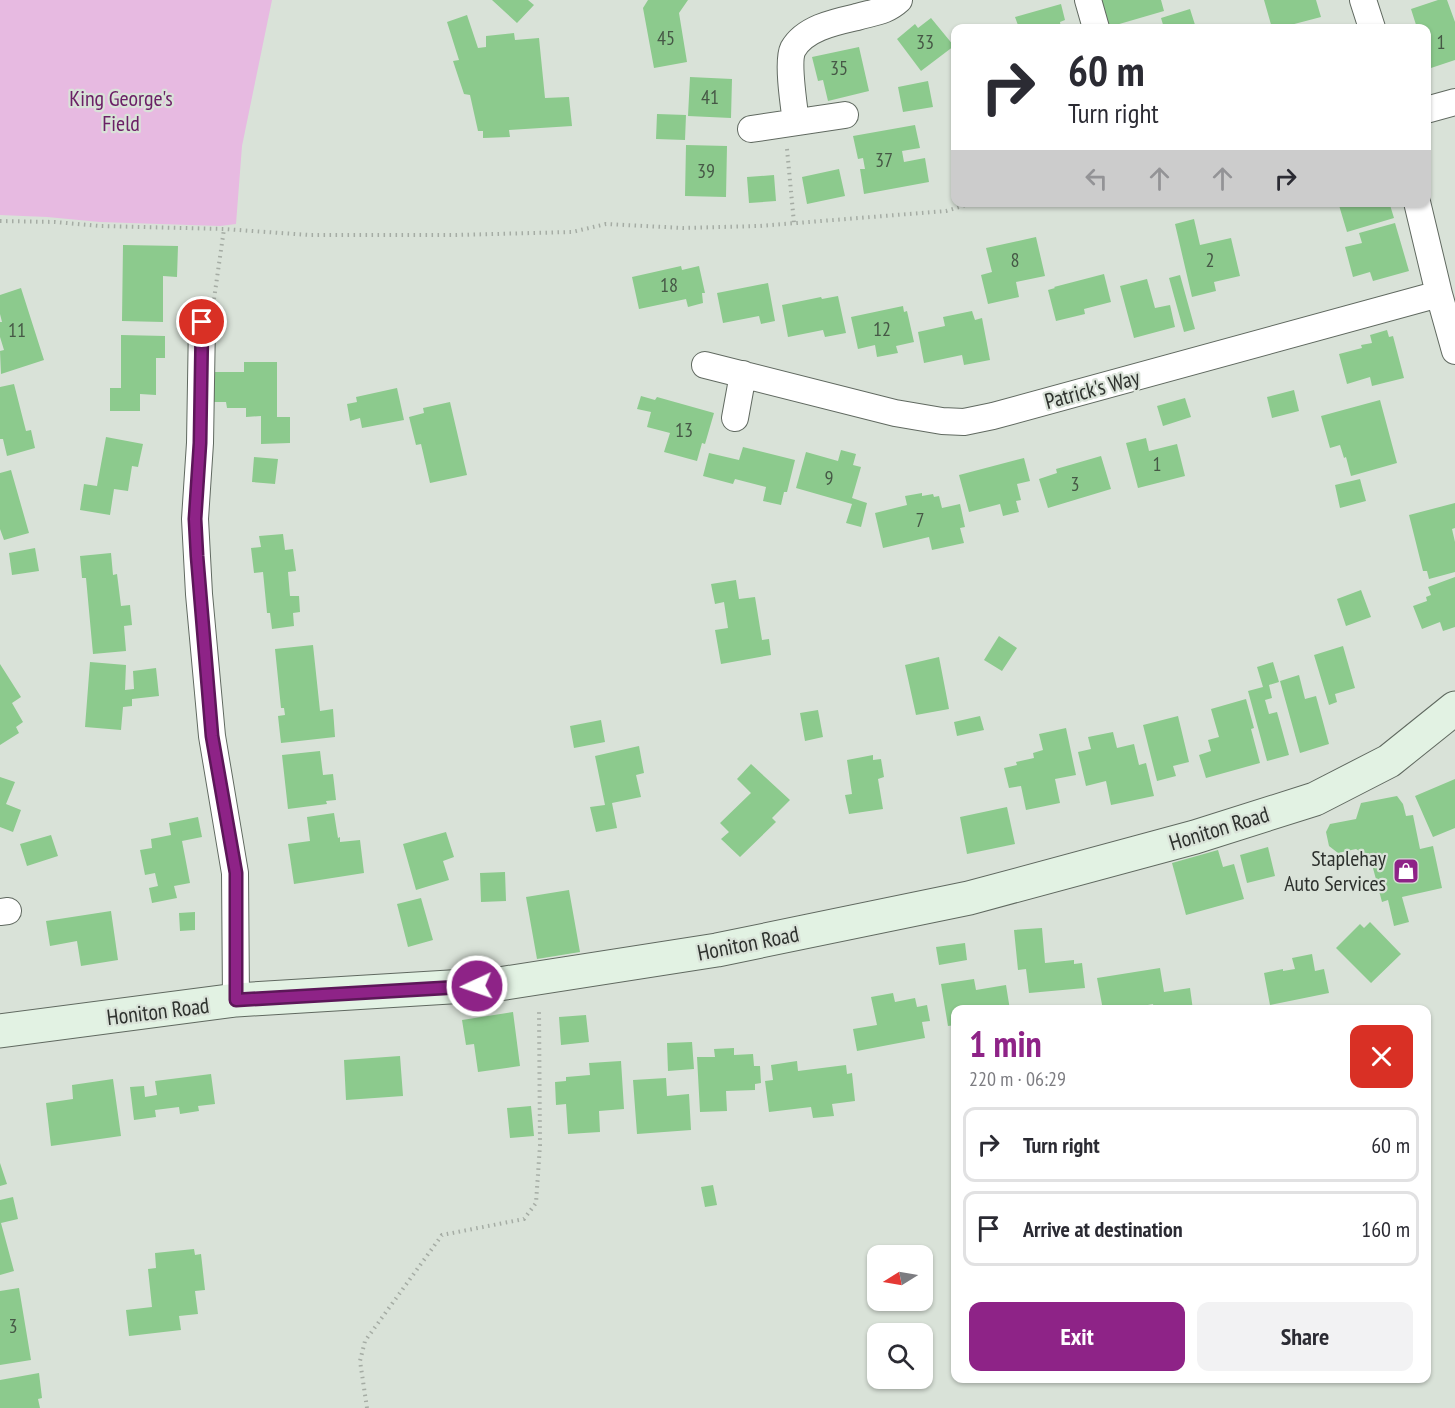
<!DOCTYPE html>
<html lang="en">
<head>
<meta charset="utf-8">
<style>
	:root { --surface:#fff; --page:#f2f2f3; --text:#2b2b33; --muted:#7c7c81; --line:#e1e1e2; --accent:#8e2387 }
	body { margin:0; font-family:"PT Sans Narrow",sans-serif; background:var(--page); color:var(--text); height:100vh; display:flex; flex-direction:column; font-size:22px; white-space:nowrap }
	* { box-sizing:border-box; margin:0 }
	p { font-size:20px; color:var(--muted) }
	.icon { flex:none; width:33px; height:33px; fill:none; stroke:currentColor; stroke-width:2; stroke-linecap:round; stroke-linejoin:round }
	.map { position:relative; flex:1; overflow:hidden }
	.details { position:absolute; left:951px; top:1005px; width:480px; height:378px; display:flex; flex-direction:column; background:var(--surface); border-radius:12px; box-shadow:0 2px 4px #0004 }
	.details>* { flex:none }
	.top-card { position:absolute; left:951px; top:24px; width:480px; height:183px; border-radius:12px; box-shadow:0 2px 4px #0004; background:#fff; color:var(--text); overflow:hidden }
	.needle { width:39px; rotate:259deg }
	.buttons { position:absolute; left:867px; top:1245px; display:grid; gap:12px }
	.buttons a { display:grid; place-items:center; width:66px; height:66px; border-radius:12px; background:var(--surface); box-shadow:0 2px 4px #0004; font-size:30px }
	.pin { position:absolute; display:grid; place-items:center; width:51px; height:51px; color:#fff; margin:-26px; border:3px solid #fff; border-radius:50%; box-shadow:0 2px 6px #0007 }
	.me { position:absolute; width:66px; margin:-33px; rotate:267deg; stroke-linejoin:round; filter:drop-shadow(0 0 4px #0008) }
	.turn { display:flex; align-items:center; gap:21px; height:126px; padding:0 18px; font-size:27px }
	.turn .icon { width:78px; height:78px; stroke-width:2.5 }
	.turn b { display:block; font-size:42px; line-height:51px }
	.lanes { display:flex; align-items:center; height:57px; padding:0 18px; background:#0003; justify-content:center; gap:30px; direction:ltr }
	.lanes .off { opacity:.35 }
	.round { display:grid; place-items:center; flex:none; width:63px; height:63px; border-radius:12px; background:var(--page) }
	.summary { display:flex; align-items:center; justify-content:space-between; height:102px; padding:0 18px }
	h1 { font-size:36px; font-weight:600; line-height:45px; color:var(--accent) }
	.primary-button { display:flex; gap:12px; margin-top:auto; padding:12px 18px }
	.primary-button a { flex:1; height:69px; border-radius:12px; background:var(--accent); color:#fff; font-size:24px; font-weight:600; line-height:69px; text-align:center }
	.primary-button a+a { background:var(--page); color:var(--text) }
	ul { padding:0; list-style:none }
	li { display:flex; align-items:center; gap:18px; height:75px; margin:0 12px 9px; padding:0 6px; border:3px solid var(--line); border-radius:12px }
	li div { flex:1 }
	li b { display:block; font-size:22px }
	li em { font-style:normal }
	.map>svg:first-child { display:block }
	.green { fill:#e7bae1 }
	.building { fill:#8cca8d }
	.lines { fill:none; stroke-linecap:round; stroke-linejoin:round }
	.street-casing { stroke:#606960; stroke-width:28 }
	.secondary-casing { stroke:#606960; stroke-width:35 }
	.path { stroke:#a5aca4; stroke-width:4; stroke-dasharray:1.5 4.5; stroke-linecap:butt }
	.street { stroke:#fff; stroke-width:26 }
	.secondary { stroke:#e2f2e3; stroke-width:33 }
	.route-casing { stroke:#5c1758; stroke-width:15 }
	.route { stroke:#8e2387; stroke-width:10 }
	.labels { text-anchor:middle; dominant-baseline:central; stroke-width:4.5; stroke-linejoin:round; paint-order:stroke }
	.number-label { font-size:20px; fill:#465846 }
	.park-label { font-size:22px; fill:#6b2066; stroke:#d9e2d8 }
	.street-label { font-size:22px; fill:#2e322e; stroke:#d9e2d8 }
	.poi-label { font-size:22px; fill:#2e322e; stroke:#d9e2d8; text-anchor:end }
</style>
</head>
<body>
<div class="map">
<svg width="1455" height="1408" viewBox="0 0 1455 1408">
	<rect width="100%" height="100%" fill="#d9e2d8"/>
	<path class="green" d="M0,0h272l-30,146 -6,78 -16,2 -120,-4 -53,-5 -47,-2z"/>
	<path class="building" d="M492,0h36l6,5 -17,18z
		M648,0h40l-9,13 8,49 -33,6 -11,-60z
		M1101,0h60l3,11 -55,16z
		M1264,0h52l5,17 -42,11h-7z
		M1438,0h9l8,22v38l-24,8 -5,-13v-27h-9l-6,-19z
		M1061,4l4,16 -5,2 1,6h-42l-4,-11z
		M1190,9l6,19h-32l-3,-10z
		M467,15l11,33 8,-1v-11l28,-3 1,7 24,-2 6,60 24,-1 3,29 -63,4 1,7 -27,1v-7h-5l-8,-36 -6,-1 -11,-33 6,-1 -12,-38z
		M931,18l23,28 -33,25 -24,-32 18,-15 3,4z
		M859,47l10,44 -41,10 -5,-21 -5,1 -6,-24z
		M690,77l42,2 -1,39 -43,-2z
		M928,81l5,26 -30,5 -5,-25z
		M657,114l29,1 -1,25 -29,-1z
		M915,125l5,23 -18,3 2,11 21,-4 4,24 -65,12 -4,-25h5l-2,-11 -5,1 -5,-23z
		M686,145l41,1 -1,51 -41,-1z
		M839,169l6,27 -38,8 -5,-27z
		M774,175l2,26 -27,2 -2,-26z
		M1338,202h58v1l-6,2 4,13 -47,14z
		M1194,219l6,26 31,-7 9,38 -26,6 2,9 -24,6 -17,-73z
		M1395,223l14,48 -36,10 -3,-9 -17,5 -8,-30 17,-4 -3,-10z
		M1036,237l9,39 -29,6 3,15 -31,7 -7,-29 11,-3 -6,-24z
		M123,245l55,1 -1,31 -14,-1v46l-41,-1z
		M681,266l1,4 17,-4 6,27h-3l1,10 -15,4 -2,-8 -47,10 -7,-32z
		M1104,274l7,28 -27,7 1,5 -29,7 -8,-31 7,-2 -1,-1z
		M1180,275l15,54 -11,3 -15,-54z
		M1147,279l8,29 15,-3 5,22 -41,11 -14,-52z
		M768,283l7,38 -14,3 -2,-8 -36,7 -6,-30z
		M21,288l23,72 -43,14 -1,-23 4,-1 -4,-13v-15h2l-2,-8v-19z
		M838,296l8,37 -21,4 -2,-7 -35,7 -6,-32 39,-8 1,2z
		M903,306l1,6 3,-1 7,31 -18,4 2,7 -21,4 -2,-12 -17,4 -7,-32z
		M972,311l3,9 7,-2 8,42 -26,5 -2,-10 -38,8 -6,-31 27,-6 -2,-9z
		M1387,330l2,7 4,-1 11,42 -32,8 -2,-9 -23,7 -8,-30 23,-6 -1,-3 11,-2 -2,-8z
		M121,335l44,1v22h-9v37l-16,-1v17h-30v-23h11z
		M244,362h33v55h13v26l-29,1v-28l-15,1v-9h-19l-1,-6h-15l1,-30h32z
		M14,384l12,47 5,-1 4,18 -28,8 -4,-17h-3v-52z
		M397,388l7,32 -42,8 -2,-10 -10,3 -3,-17 10,-2 -1,-5z
		M1294,390l5,21 -27,7 -5,-21z
		M641,396l14,4 2,-3 57,16 -9,31 -3,-1 -5,18 -33,-9 6,-19 -23,-6 4,-15 -14,-3z
		M1185,398l6,19 -28,9 -6,-20z
		M1380,400l17,63 -46,13 -5,-19 -2,1 -4,-13 -10,3 -9,-32z
		M450,402l17,73 -37,8 -9,-39 -5,1 -7,-28 15,-4 -1,-5z
		M106,437l37,7 -5,23 -6,-1 -4,25 -14,-2 -4,26 -30,-5 4,-26 13,2z
		M1146,438l3,13 28,-7 8,32 -47,12 -12,-45z
		M743,447l52,13 -8,32h-3l-3,13 -18,-4 3,-14 -31,-8 -2,5 -30,-8 6,-23 30,7z
		M841,450l15,4 -3,11 8,2 -9,31 15,5 -6,24 -15,-4 6,-19 -56,-16 10,-36 32,9z
		M1101,456l10,33 -63,19 -9,-29 18,-6 -1,-4z
		M254,457l24,2 -3,25 -23,-2z
		M1024,458l6,23 -13,3 4,16 -5,1 3,11 -16,4 -3,-12 -31,8 -10,-37z
		M11,470l18,63 -25,7 -4,-11v-56z
		M1360,479l6,22 -26,7 -5,-23z
		M922,493v3l11,-2 1,3 5,-1 3,12 18,-4 5,23 -5,1 4,15 -32,7 -3,-13 -46,11 -8,-35 32,-8 -2,-9z
		M1455,503v25l-3,1 3,13v30l-26,7 -2,-8h-4l-14,-56z
		M283,534l2,16 8,-1 3,22 -8,1 2,24h9l1,16 -7,1 1,13 -22,3 -2,-16h-3l-4,-41 -9,1 -3,-25 10,-1 -2,-11z
		M35,548l4,23 -27,4 -3,-22z
		M111,553l2,22 4,-1 4,32 9,-1 2,20 -8,1 2,25 -33,3 -7,-76h-4l-2,-22z
		M1455,577v50l-12,4 -3,-9 -18,7 -9,-23 14,-5 -1,-4 5,-2 -3,-8z
		M736,580l3,19 16,-2 7,43 7,-1 2,16 -50,9 -6,-34 13,-2 -4,-26 -9,2 -4,-20z
		M1361,590l10,27 -25,9 -9,-27z
		M999,636l18,12 -15,23 -18,-11z
		M313,645l7,66 13,-2 2,28 -54,6 -3,-27 7,-1 -1,-7h-3l-6,-59z
		M1343,646l12,42 -20,6 2,8 -8,3 -15,-50z
		M939,657l10,52 -33,6 -11,-50z
		M90,662l36,3 -1,25 9,-1 -1,-18 23,-3 3,28 -27,3v7l-9,1 -2,23 -36,-3z
		M1273,662l6,20 -10,3 3,13 -7,2 4,14 8,-2 12,43 -22,6 -19,-70 15,-4 -6,-20z
		M0,664l21,33 -9,6 11,19 -7,5 3,6 -19,12z
		M1299,675l6,24 11,-3 13,48 -29,9 -20,-72z
		M1246,699l8,29 -3,1 9,34 -54,15 -7,-23 12,-4 -3,-11 11,-3 -8,-28z
		M818,710l5,27 -18,4 -5,-28z
		M980,716l4,14 -27,6 -3,-14z
		M1178,716l11,46 -16,4 3,10 -19,5 -14,-56z
		M601,720l4,22 -31,6 -4,-22z
		M1066,728l10,47 -21,4 5,24 -34,7 -5,-24 -12,2 -5,-20 13,-3 -1,-3 18,-4 -1,-5 10,-3 -4,-16z
		M1113,732l4,16 17,-4 5,21 7,-2 8,33 -43,9 -5,-24 -20,5 -8,-34 13,-3 -3,-12z
		M639,746l5,27 -8,2 5,22 -29,6 5,25 -21,4 -6,-25 15,-2 -10,-49z
		M320,751l3,24 10,-1 3,26 -10,1 1,3 -39,5 -6,-54z
		M873,755v5l8,-1 3,18 -6,2 5,30 -34,5 -4,-19 7,-1 -5,-34z
		M751,764l39,36 -18,18 4,4 -36,35 -19,-18 8,-7 -9,-9 31,-30 -14,-14z
		M0,777l15,5 -9,22 15,6 -8,22 -13,-5z
		M1455,779v49l-22,9 -18,-41z
		M1397,796l6,8 3,12 7,-1 7,34 13,-3 9,42 -40,9 7,25 -15,4 -6,-26 -6,2 -13,-49 -5,1 -8,-5 -18,4 -9,-7 -3,-14 4,-8 26,-5 5,-16z
		M1007,807l8,37 -48,10 -7,-37z
		M334,813l4,25 2,-1v5l20,-2 4,33 -70,11 -6,-40 22,-3 -3,-24z
		M198,817l4,20 -20,4 8,42 -16,3 3,12 -25,5 -3,-15 9,-2 -3,-13 -10,2 -5,-25 12,-2 -1,-9 20,-4 -2,-12z
		M446,832l8,25 -11,4 6,19 -33,10 -13,-46z
		M51,835l7,21 -31,10 -7,-22z
		M1268,847l7,29 -28,7 -7,-28z
		M1218,850l5,17 11,-3 10,35 -58,16 -14,-52z
		M505,872l1,29 -25,1 -1,-29z
		M569,890l11,62 -43,7 -11,-62z
		M421,898l12,42 -25,7 -11,-43z
		M111,911l7,49 -37,6 -4,-25 -27,5 -4,-25z
		M195,912v18l-15,1 -1,-18z
		M1370,922l31,32 -30,29 -35,-35 24,-24 4,4z
		M1042,928l3,35 29,-3v4l8,-1 3,25 -56,5 -3,-24 -8,1 -4,-40z
		M965,943l2,17 -28,5 -3,-18z
		M1312,954l3,17 9,-2 5,24 -59,12 -6,-32 19,-4v2l12,-2 -3,-11z
		M1160,968l4,24 26,-4 3,22h-39l-1,-6 -31,6h-19l-6,-32z
		M974,979l2,11 30,-5 4,25h-54v15l-8,1 -7,-42z
		M893,993l2,9 20,-4 2,9 10,-2 3,16 -8,1 3,16 -68,13 -4,-22 24,-4 -6,-28z
		M513,1012l7,54 -42,6 -4,-28 -8,1 -4,-25z
		M586,1015l3,27 -28,3 -2,-28z
		M692,1042l2,27 -26,2 -1,-28z
		M734,1048v7l19,-1 1,12h6l1,17 -6,1v6l-29,1 1,20 -27,1 -3,-55h18l-1,-8z
		M400,1056l3,40 -57,4 -2,-40z
		M621,1061l3,48 -25,2 1,21 -32,2 -2,-30 -10,1 -1,-23 11,-1v-4l24,-2 -1,-12z
		M797,1061l1,10 48,-6 1,9 5,-1 3,28 -23,3 2,12 -21,2 -2,-11 -42,5 -4,-31 8,-1 -2,-15z
		M211,1074l4,30 -17,2 1,5 -19,3 -1,-7 -24,3 1,7 -22,3 -4,-33 14,-1 1,11 12,-2 -2,-14z
		M666,1078l1,18 22,-2 2,36 -54,4 -4,-54z
		M113,1079l8,57 -70,10 -5,-43 27,-4 -1,-14z
		M531,1106l3,30 -24,2 -3,-30z
		M0,1163l7,21 -7,2z
		M713,1185l4,20 -12,2 -4,-20z
		M13,1197l5,22 -17,4 13,48 -14,4v-75z
		M194,1249l1,6 6,-1 4,36 -10,1 3,23 -19,2 2,14 -52,6 -3,-26 26,-3 -4,-38 8,-1 -1,-15z
		M19,1288l12,72 -31,5v-74z
		M39,1373l3,25 -4,1 2,9h-40v-28z"/>
	<g class="lines">
		<g class="street-casing">
			<path id="street" d="M1088,0l8,28
				M1363,0l9,28
				M1426,110l29,-8
				M796,122c-2,-15 -9,-61 -3,-73 12,-21 42,-27 64,-32 17,-5 29,-5 42,-17
				M751,129l94,-14
				M1417,202l22,92 16,57
				M202,322l-2,121 -5,76 4,75 13,142 23,137 1,127
				M705,365l190,48 47,8 22,1 29,-6 446,-122
				M735,418l8,-44
				M0,912l8,-1"/>
		</g>
		<g class="secondary-casing">
			<path id="secondary" d="M0,1031l236,-31 263,-16 218,-34 252,-52 226,-61 120,-38 74,-38 66,-53"/>
		</g>
		<path class="path" d="M787,149l7,74
			M0,221l55,1 45,4 124,3 85,6h147l116,-3 34,-8 77,4 76,-2 187,-15 30,-9
			M214,299l10,-70
			M367,1408l-7,-47 5,-20 77,-106 82,-16 12,-16 4,-58 -1,-136"/>
		<use href="#street" class="street"/>
		<use href="#secondary" class="secondary"/>
	</g>
	<g class="lines">
		<g class="route-casing">
			<path id="route" d="M202,322l-2,121 -5,76 2,37 15,180 24,137v127l241,-14"/>
		</g>
		<use href="#route" class="route"/>
	</g>
	<defs>
		<g id="shop-square" transform="scale(1.35)"><rect x="-9" y="-9" width="18" height="18" rx="4" fill="#8e2387" stroke="#d9e2d8"/><path d="M-5-2.5h2.3a2.7 3.5 0 0 1 5.4 0H5L5.5 6h-11ZM-1.5-2.5h3a1.5 2.3 0 0 0-3 0Z" fill="#fff"/></g>
	</defs>
	<g fill-rule="evenodd">
		<use href="#shop-square" x="1406" y="871"/>
	</g>
	<g class="labels">
		<g class="number-label">
			<text x="666" y="38">45</text>
			<text x="925" y="42">33</text>
			<text x="1441" y="42">1</text>
			<text x="839" y="68">35</text>
			<text x="710" y="97">41</text>
			<text x="884" y="160">37</text>
			<text x="706" y="171">39</text>
			<text x="1015" y="260">8</text>
			<text x="1210" y="260">2</text>
			<text x="669" y="285">18</text>
			<text x="882" y="329">12</text>
			<text x="17" y="330">11</text>
			<text x="684" y="430">13</text>
			<text x="1157" y="464">1</text>
			<text x="829" y="478">9</text>
			<text x="1075" y="484">3</text>
			<text x="920" y="520">7</text>
			<text x="13" y="1326">3</text>
		</g>
		<g class="park-label">
			<text x="121" y="98">King George's<tspan x="121" dy="25">Field</tspan></text>
		</g>
		<g class="street-label">
			<text transform="translate(1092 389) rotate(-15)">Patrick's Way</text>
			<text transform="translate(1219 828) rotate(-17)">Honiton Road</text>
			<text transform="translate(748 943) rotate(-11)">Honiton Road</text>
			<text transform="translate(158 1011) rotate(-7)">Honiton Road</text>
		</g>
		<g class="poi-label">
			<text x="1386" y="858">Staplehay<tspan x="1386" dy="25">Auto Services</tspan></text>
		</g>
	</g>
</svg>
<div class="buttons">
<a><svg class="needle" viewBox="-14 -14 28 28"><path d="M0-13l5 13h-10z" fill="#e53935"/><path d="M0 13l5-13h-10z" fill="#7c7c81"/></svg></a>
<a><svg class="icon" aria-label="search" viewBox="0 0 24 24"><circle cx="10" cy="10" r="6"/><path d="M15 15l6 6"/></svg></a>
</div>
<div class="pin" style="left:202px;top:322px;background:#d93025"><svg class="icon" aria-label="arrive" viewBox="0 0 24 24"><path d="M6 21V4h12l-3 4 3 4H6"/></svg></div>
<svg class="me" style="left:477px;top:986px" viewBox="-20 -20 40 40"><circle r="17" fill="#8e2387" stroke="#fff" stroke-width="3"/><path d="M0-11L8 9 0 5-8 9z" fill="#fff"/></svg>
<div class="top-card">
<div class="turn"><svg class="icon" aria-label="right" viewBox="0 0 24 24"><path d="M7 20v-9h11M14 6l5 5-5 5"/></svg><div><b>60 m</b>Turn right</div></div>
<div class="lanes"><svg class="icon off" aria-label="left" viewBox="0 0 24 24"><path d="M17 20v-9H6M10 6l-5 5 5 5"/></svg><svg class="icon off" aria-label="ahead" viewBox="0 0 24 24"><path d="M12 20V5M6 11l6-6 6 6"/></svg><svg class="icon off" aria-label="ahead" viewBox="0 0 24 24"><path d="M12 20V5M6 11l6-6 6 6"/></svg><svg class="icon" aria-label="right" viewBox="0 0 24 24"><path d="M7 20v-9h11M14 6l5 5-5 5"/></svg></div>
</div>
<section class="details">
<div class="summary"><div><h1>1 min</h1><p>220 m · 06:29</p></div><a class="round" style="background:#d93025;color:#fff"><svg class="icon" aria-label="close" viewBox="0 0 24 24"><path d="M6 6l12 12M18 6L6 18"/></svg></a></div>
<ul>
<li><svg class="icon" aria-label="right" viewBox="0 0 24 24"><path d="M7 20v-9h11M14 6l5 5-5 5"/></svg><div><b>Turn right</b></div><em>60 m</em></li>
<li><svg class="icon" aria-label="arrive" viewBox="0 0 24 24"><path d="M6 21V4h12l-3 4 3 4H6"/></svg><div><b>Arrive at destination</b></div><em>160 m</em></li>
</ul>
<div class="primary-button"><a>Exit</a><a>Share</a></div>
</section>
</div>
</body>
</html>
